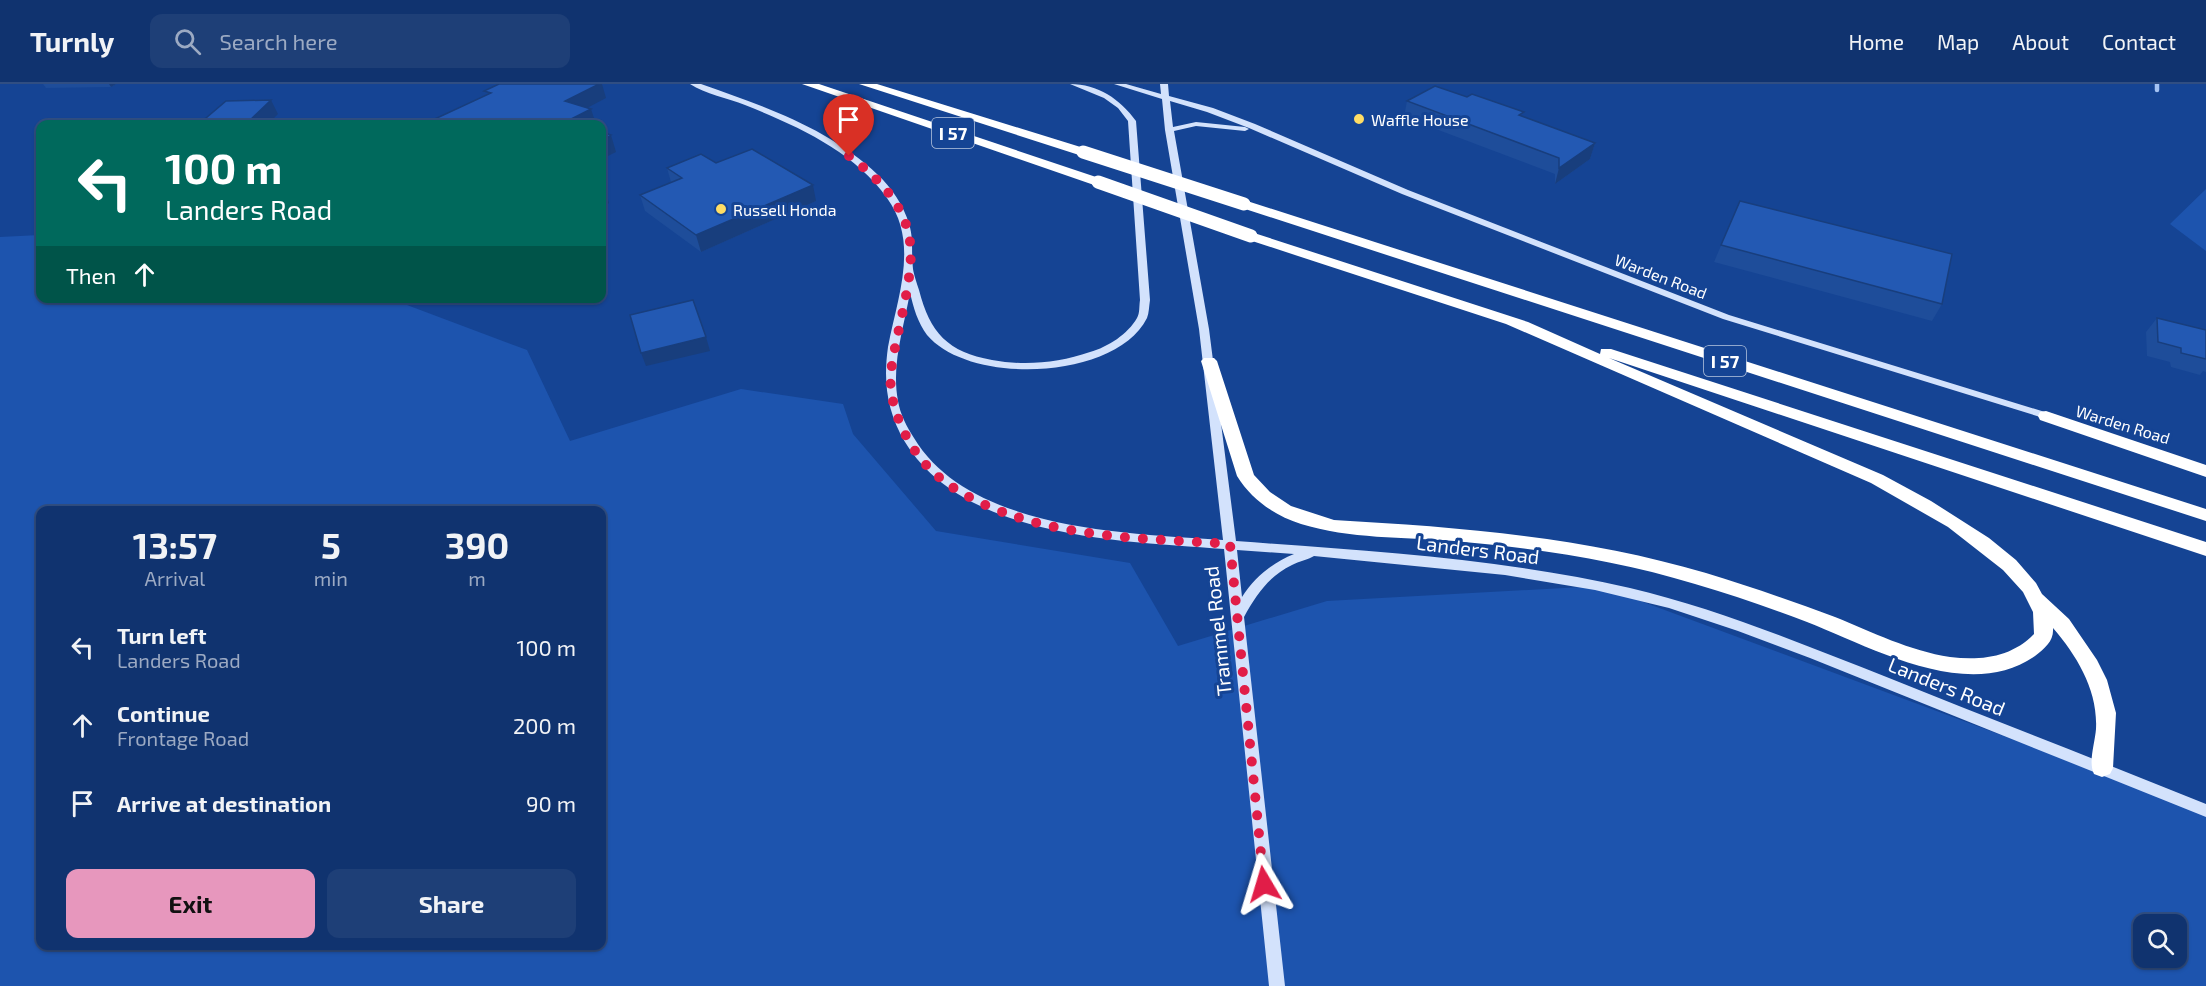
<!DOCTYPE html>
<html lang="en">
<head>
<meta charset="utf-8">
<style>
	:root { --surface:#10336f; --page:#1e3f77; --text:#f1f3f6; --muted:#9caac3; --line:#304e82; --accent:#e797bd }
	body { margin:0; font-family:"Exo 2",sans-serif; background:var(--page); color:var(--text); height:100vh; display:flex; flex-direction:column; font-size:22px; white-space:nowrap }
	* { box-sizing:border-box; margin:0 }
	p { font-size:20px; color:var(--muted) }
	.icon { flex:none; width:33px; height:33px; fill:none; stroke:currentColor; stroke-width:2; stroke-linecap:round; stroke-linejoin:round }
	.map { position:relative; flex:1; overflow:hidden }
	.details { position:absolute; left:36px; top:422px; width:570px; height:444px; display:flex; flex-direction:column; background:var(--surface); border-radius:12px; box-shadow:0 2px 4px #0004,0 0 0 2px var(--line) }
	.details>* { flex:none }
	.guide { position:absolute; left:36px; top:36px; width:570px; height:183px; border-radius:12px; box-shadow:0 2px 4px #0004,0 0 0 2px var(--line); background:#00695c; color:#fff; overflow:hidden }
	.tools { position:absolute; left:2133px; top:830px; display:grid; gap:12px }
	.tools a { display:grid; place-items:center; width:54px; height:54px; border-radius:12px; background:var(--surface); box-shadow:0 2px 4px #0004,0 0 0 2px var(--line); font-size:30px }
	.pin { position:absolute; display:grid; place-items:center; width:51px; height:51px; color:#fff; margin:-62px -26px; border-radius:50% 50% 50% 0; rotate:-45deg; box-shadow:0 0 6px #0007 }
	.pin .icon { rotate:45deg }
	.me { position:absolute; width:66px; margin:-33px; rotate:353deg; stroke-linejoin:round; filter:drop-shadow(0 0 4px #0008) }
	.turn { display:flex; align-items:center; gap:21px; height:126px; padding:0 30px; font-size:27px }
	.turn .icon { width:78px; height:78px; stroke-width:2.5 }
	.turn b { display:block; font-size:42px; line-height:51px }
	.then { display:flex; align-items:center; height:57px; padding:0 30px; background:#0003; gap:12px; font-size:22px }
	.eta { display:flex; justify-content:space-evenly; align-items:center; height:102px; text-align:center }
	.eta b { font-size:36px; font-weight:700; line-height:42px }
	.cta { display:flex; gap:12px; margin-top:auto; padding:12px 30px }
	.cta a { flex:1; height:69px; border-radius:12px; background:var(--accent); color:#111; font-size:24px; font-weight:700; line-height:69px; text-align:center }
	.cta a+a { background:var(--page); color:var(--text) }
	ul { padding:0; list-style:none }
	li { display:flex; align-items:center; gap:18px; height:78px; padding:0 30px }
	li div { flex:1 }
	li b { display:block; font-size:22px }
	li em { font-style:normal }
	header { display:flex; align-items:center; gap:36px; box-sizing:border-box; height:84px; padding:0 30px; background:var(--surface); border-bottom:2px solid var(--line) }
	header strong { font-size:28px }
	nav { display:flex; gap:33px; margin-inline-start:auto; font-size:21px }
	.search { width:420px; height:54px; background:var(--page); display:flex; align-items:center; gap:15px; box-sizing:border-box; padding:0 21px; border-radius:12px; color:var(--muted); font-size:22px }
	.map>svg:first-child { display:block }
	.green { fill:#1d54ae; fill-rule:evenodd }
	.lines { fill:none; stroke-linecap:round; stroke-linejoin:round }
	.street { stroke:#a4c2f2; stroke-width:4.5 }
	.secondary { fill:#d3e2fc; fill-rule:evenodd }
	.highway { fill:#fff; fill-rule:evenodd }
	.highway-bridge { stroke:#fff; stroke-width:13 }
	.wall { fill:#1e4d9a }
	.shaded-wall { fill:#183e7d }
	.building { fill:#2359b3; stroke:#183e7d; stroke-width:1.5 }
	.route { stroke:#e11d48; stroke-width:10; stroke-dasharray:0 18 }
	.poi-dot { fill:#ffdd65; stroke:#154494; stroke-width:2 }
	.labels { text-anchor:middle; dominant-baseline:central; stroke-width:6; stroke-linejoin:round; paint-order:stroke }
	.far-poi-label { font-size:16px; fill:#fff; stroke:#154494; text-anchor:start }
	.far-street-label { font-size:16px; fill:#fff; stroke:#154494 }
	.shield { fill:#154494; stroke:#b9c7df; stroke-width:1.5 }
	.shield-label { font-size:18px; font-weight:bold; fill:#fff }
	.street-label { font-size:20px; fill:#fff; stroke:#154494 }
</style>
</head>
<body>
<header>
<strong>Turnly</strong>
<div class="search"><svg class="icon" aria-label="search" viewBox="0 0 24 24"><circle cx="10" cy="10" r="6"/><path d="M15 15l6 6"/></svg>Search here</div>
<nav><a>Home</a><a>Map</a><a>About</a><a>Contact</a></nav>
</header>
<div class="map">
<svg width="2206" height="902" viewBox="0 0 2206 902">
	<rect width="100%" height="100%" fill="#154494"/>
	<path class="green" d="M2206,105v62l-36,-27z
		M40,151v63l351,1 136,51 43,91 171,-52 102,15 10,30 83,97 194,32 48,83 149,-45 273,-15 606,225v175h-2206v-749zM40,426h562v435h-562zM2144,840h32v33h-32z"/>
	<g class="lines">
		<path class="street" d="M2157,0v6"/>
		<path class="secondary" d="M690,0h11c62,22 128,44 177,91 13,12 26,31 31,49 5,15 2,30 4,45 1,6 4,15 6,21 11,43 29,62 73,70 33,6 66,3 98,-8 18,-5 38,-18 47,-34 3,-5 2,-12 3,-18l-12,-179 -10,-13 -14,-10 -34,-14c28,0 50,15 66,37l14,179c-1,6 -1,13 -3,18 -31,62 -177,68 -220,17 -9,-12 -14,-28 -17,-43 -6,36 -19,72 -12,109 2,13 9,26 16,37 56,93 214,95 309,102l-24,-211 -34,-199 -3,-31 -48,-15h12l35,10 -1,-10h8l1,12 44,12 42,16 153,66 321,125 329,101 1,2 -1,2h-8l-327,-101 -321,-125 -153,-66 -42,-16 -37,-11 3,26 23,-5 49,5 4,2 -4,2 -49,-5 -22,5 35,198 27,212c131,10 265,17 394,47 89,21 174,57 259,90 94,38 188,74 282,112l35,14v13l-396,-159 -72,-27 -69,-23 -74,-18 -90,-15 -191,-19c-6,4 -15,5 -22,9 -23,11 -36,30 -48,52l41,369h-16l-45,-437c-100,-8 -260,-10 -319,-107 -18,-30 -22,-60 -17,-95 9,-49 32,-104 -1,-149 -33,-47 -90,-72 -142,-93 -17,-7 -40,-11 -55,-21zM1237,466l57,4c-22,9 -39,23 -52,43z"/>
		<path class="highway" d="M802,0h17l283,95 2,3 -6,4 -4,-1z
			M859,0h18l210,65 2,3 -2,3h-8z
			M1244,116l962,309v12l-967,-314 -2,-3 2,-3z
			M1251,148l277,90 72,32 1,-5h10l595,193v14l-597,-198 274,117 48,26 58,37 27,22 20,23 6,11 27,25 28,41 10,20 9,33 -3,55 -3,6 -8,3 -8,-3c-6,-12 1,-31 2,-45 2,-39 -19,-73 -43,-101 1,13 -8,20 -18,28 -67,47 -164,-9 -228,-34 -37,-14 -74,-27 -112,-38 -78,-24 -160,-36 -241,-43 -50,-4 -105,-2 -153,-17 -27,-9 -49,-24 -64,-48l-36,-115 3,-3h10l3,3 37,114 16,17 21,14 43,14c125,7 251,17 372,53 43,13 86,28 129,44 37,15 75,34 115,40 31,4 62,0 84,-23l-1,-22 -10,-20 -20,-22 -55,-43 -77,-44 -365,-159 -260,-85 -2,-3z
			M2046,327l160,54v12l-166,-57 -2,-4 2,-4z"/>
		<path class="highway-bridge" d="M1083,68l161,52
			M1098,98l153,54"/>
	</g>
	<path class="wall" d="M43,0h73l-5,3 -65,1z
		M1407,17l115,16 73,26 -5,16 -35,25v-10l-151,-57z
		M667,84l149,33 -115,51 -56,-41 -5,-16 31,-13z
		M1740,117l202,103 -10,17 -218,-59z
		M2157,234l49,12v42l-3,-1 -3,4 -29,-8 -1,-5 -23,-6 -1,-24z"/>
	<path class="shaded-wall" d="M109,0h7l-5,3z
		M599,0h3l4,14 -36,19 -5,-16z
		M271,16l7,14 -10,10h-22z
		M591,25l5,15h-28l-1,-3z
		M611,51l5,17 -14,7v-18z
		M1595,59l-5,16 -35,25 4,-16z
		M813,101l3,16 -115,51 -5,-17z
		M604,102l5,17 -7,4v-20z
		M706,253l4,14 -64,15 -5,-13z"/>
	<path class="building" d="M499,0h100l-34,17 26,8 -24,12 10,3h-153l67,-31 -7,-2z
		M1435,2l32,11 5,-3 52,18 -5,3 76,28 -36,25v-10l-152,-57z
		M271,16l-25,24h-47l27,-23z
		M602,48l9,3 -9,6z
		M752,65l61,36 -117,50 -56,-40 42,-17 -15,-10 34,-14 15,9z
		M1740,117l212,53 -10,50 -221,-59z
		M693,216l13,37 -65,16 -11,-38z
		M2157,234l49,12v29l-25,-6v-5l-23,-6z"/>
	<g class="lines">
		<path class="route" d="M849,72c29,22 56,48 61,86 5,34 -15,94 -19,130 -4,33 17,76 40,98 21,21 55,37 83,46 68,23 144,23 216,28l34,340"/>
	</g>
	<g class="poi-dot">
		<circle cx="1359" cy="35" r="6"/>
		<circle cx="721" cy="125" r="6"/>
	</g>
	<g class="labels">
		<g class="far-poi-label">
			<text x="1371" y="35">Waffle House</text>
			<text x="733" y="125">Russell Honda</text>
		</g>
		<g class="far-street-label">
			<text transform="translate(1661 192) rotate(21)">Warden Road</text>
			<text transform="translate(2123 340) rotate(17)">Warden Road</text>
		</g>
		<g class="shield">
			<rect x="932" y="34" width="42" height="30" rx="4.5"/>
			<rect x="1704" y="262" width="42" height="30" rx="4.5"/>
		</g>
		<g class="shield-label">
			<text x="953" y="49">I 57</text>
			<text x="1725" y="277">I 57</text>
		</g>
		<g class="street-label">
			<text transform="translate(1478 465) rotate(7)">Landers Road</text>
			<text transform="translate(1217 547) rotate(-96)">Trammel Road</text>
			<text transform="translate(1947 602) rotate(22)">Landers Road</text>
		</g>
	</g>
</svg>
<div class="tools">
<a><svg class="icon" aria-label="search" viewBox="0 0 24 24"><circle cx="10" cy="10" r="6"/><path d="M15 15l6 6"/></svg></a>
</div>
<div class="pin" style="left:849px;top:72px;background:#d93025"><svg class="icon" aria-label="arrive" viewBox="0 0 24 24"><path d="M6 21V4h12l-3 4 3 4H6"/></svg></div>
<svg class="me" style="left:1264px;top:800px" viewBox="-20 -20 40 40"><path d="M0-17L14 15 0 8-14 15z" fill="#e11d48" stroke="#fff" stroke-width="4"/></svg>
<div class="guide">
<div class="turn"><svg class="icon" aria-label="left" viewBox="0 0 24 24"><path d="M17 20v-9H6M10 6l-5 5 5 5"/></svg><div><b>100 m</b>Landers Road</div></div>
<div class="then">Then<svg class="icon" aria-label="ahead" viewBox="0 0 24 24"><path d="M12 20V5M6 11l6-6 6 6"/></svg></div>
</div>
<section class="details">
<div class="eta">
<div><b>13:57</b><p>Arrival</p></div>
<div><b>5</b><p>min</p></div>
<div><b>390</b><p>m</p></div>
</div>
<ul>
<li><svg class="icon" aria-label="left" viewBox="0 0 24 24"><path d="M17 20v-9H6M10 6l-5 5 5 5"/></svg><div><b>Turn left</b><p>Landers Road</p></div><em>100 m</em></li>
<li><svg class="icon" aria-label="ahead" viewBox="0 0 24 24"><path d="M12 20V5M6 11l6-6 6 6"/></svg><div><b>Continue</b><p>Frontage Road</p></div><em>200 m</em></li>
<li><svg class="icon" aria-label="arrive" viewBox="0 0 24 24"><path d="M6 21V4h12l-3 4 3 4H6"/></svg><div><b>Arrive at destination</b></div><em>90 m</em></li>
</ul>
<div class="cta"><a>Exit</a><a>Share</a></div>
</section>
</div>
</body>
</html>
